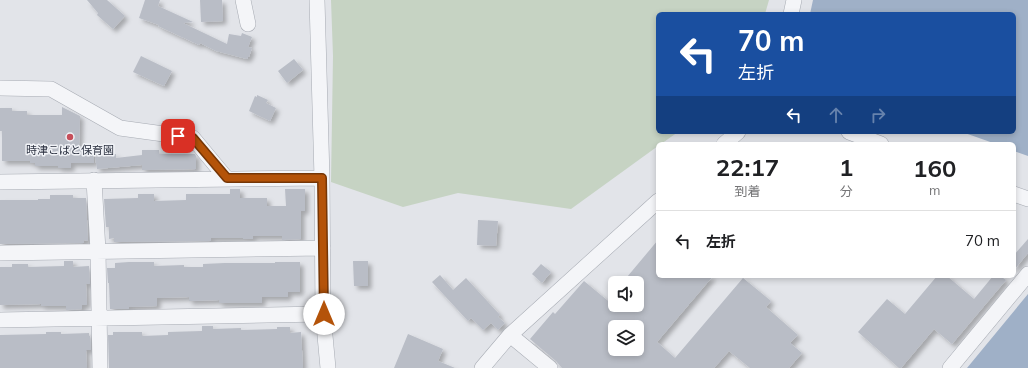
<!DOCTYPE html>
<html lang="ja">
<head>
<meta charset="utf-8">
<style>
	:root { --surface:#fff; --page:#f6f6f6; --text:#202124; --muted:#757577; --line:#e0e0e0 }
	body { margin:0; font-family:Mulish,"Noto Sans JP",sans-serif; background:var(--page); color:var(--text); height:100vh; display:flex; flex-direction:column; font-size:15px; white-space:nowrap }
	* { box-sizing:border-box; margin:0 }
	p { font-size:13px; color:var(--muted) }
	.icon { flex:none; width:22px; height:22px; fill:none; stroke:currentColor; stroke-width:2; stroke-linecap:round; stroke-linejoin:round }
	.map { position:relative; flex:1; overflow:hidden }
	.details { position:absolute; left:656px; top:142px; width:360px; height:136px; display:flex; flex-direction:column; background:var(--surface); border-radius:6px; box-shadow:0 2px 6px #0003 }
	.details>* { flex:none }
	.hud { position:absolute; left:656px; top:12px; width:360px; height:122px; border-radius:6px; box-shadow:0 2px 6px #0003; background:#1a4fa0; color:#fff; overflow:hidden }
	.buttons { position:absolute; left:608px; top:276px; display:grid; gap:8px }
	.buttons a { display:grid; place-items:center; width:36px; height:36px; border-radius:6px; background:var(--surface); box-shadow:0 2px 6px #0003; font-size:20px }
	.pin { position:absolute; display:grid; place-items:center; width:34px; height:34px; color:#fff; margin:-17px; border-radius:8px; box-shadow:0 2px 6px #0006 }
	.me { position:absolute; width:44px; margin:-22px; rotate:0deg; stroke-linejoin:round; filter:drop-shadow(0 0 3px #0008) }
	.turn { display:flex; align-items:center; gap:14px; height:84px; padding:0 16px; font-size:18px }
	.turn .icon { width:52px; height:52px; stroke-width:2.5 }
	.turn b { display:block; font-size:28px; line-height:34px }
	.lanes { display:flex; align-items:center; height:38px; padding:0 16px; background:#0003; justify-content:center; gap:20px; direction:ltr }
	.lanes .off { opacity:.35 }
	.eta { display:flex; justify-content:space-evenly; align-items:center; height:68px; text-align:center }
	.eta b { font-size:24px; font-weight:700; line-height:28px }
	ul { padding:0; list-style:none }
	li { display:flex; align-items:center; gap:12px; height:60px; padding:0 16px; border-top:1px solid var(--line) }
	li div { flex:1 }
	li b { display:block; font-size:15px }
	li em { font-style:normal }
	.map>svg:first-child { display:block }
	.green { fill:#c6d3c3 }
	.water { fill:#9fb0c7 }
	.building { fill:#b9bdc6; fill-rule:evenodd; filter:url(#shadow) }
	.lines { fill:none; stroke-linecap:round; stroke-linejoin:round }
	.minor-casing { stroke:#a7abb3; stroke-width:16 }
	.minor { stroke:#f4f5f8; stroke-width:15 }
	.route-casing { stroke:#753606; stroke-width:10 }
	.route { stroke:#b45309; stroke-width:7 }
	.poi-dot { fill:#c64f5b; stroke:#f1f3f7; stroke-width:1.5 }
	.labels { text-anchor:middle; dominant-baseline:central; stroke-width:3; stroke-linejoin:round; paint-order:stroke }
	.poi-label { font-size:11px; fill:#2b3140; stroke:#f1f3f7 }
</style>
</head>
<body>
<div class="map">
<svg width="1028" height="368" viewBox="0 0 1028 368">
	<defs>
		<filter id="shadow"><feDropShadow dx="3.5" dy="3.5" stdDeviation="2" flood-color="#0004"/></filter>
	</defs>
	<rect width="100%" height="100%" fill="#e2e4e9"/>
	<path class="green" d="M331,0h438l-4,14h-107v118h20l-17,12h-3v2l-87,63 -113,-16 -55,14 -72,-25 2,-126z"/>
	<path class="water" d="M813,0h215v156l-14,-5v-7h-18l-34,-12h52v-118h-204z
		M1028,294v74h-61z"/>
	<path class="building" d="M87,0h20l18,16 -12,13 -16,-14 1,-2z
		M145,0h15l-2,6 35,16 -10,1 44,21 2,-10 12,2 1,-3 10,4 -4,10 4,1 -3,9h-1l-1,2 -31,-8 -16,-8 -1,2 -41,-19 1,-1 -20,-7z
		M200,0h22l1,21 -22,1z
		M141,56l31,15 -8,15 -31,-14z
		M294,59l9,11 -16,13 -9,-12z
		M257,95l11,5 -2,3 10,5 -6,13 -21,-10 6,-15 2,1z
		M62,107l18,9 -1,30h15v17h-23v5h-13v-2h-23v-3h-5v-2h-28v-30h-2v-23h12v3h15v4h35z
		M142,150h17v4h36l1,2v13l-54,1v-5l-45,4 -2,-12 21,-3v4l26,-3z
		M230,189h10v9h27v8h19l-1,-17h20v22h-4v28l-19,1v-4h-29v3h-10v-1h-32v3l-97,1v-4l-5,1v-12h-3l-2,-28 34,-1v-4h16v7l32,-1v-6h44z
		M50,195h23v3h13l2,43 -4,-1v3l-84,1v-44h38v-1h12z
		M478,220l20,1 -2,25 -19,-1z
		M1028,239v14l-14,17v-15z
		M658,240v36h55l-56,66 18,16 68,-80 28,23 -5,6 32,28 -8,8 12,10 -13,15h-39l-21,-17 -15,17h-152l-6,-7 -26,-22 23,-27 2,2 29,-33 29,24h24v-22h-15zM615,327h22v22h-22z
		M64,261h9v6l16,-1 1,18h-4l1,21h-5v4l-16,1v-4h-25v-2l-41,1v-38h12v-3h16v3l36,-1z
		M353,261h15v25h-14z
		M129,262h25v4l30,-1v2h19v-3l22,-1h50v-1h25v30h-12v5h-26v6h-43v-3l-30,1v-4l-32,1v8l-28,1v2h-19l-1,-26h-1l-1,-15h8v-5z
		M541,264l10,8 -9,11 -10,-9z
		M440,275l13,15 13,-12 34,37 -2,2 7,6 -7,7 -7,-7 -8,7 -12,-12 -3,3 -36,-39z
		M937,276h10l27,23 19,-23h7l6,4 -54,64 -18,-15 -33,39h-2l-41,-36 29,-33 18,15z
		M202,326h11v3l28,-1v2l36,-1v-2h13v6l11,-1 2,36h-194l-1,-33h5v-3h29v4l26,-1v-3l34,-1z
		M46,332h15v2l28,-1v3h1l1,14h-5l1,18h-87v-33l46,-1z
		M408,334l35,15 -5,12 17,7h-61z"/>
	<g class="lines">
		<g class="minor-casing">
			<path id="minor" d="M243,0l5,24
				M317,0l5,178 1,136 5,54
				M791,14l3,-14
				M0,88l51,1 69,39 73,10 34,41
				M849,132l32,12
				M724,144l14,-12
				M94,180l4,71 2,117
				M0,182l322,-4
				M1014,194l14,5
				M0,253l323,-5
				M0,320l323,-6
				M510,335l40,33
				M482,368l28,-33 148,-134
				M950,368l78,-94"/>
		</g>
		<use href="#minor" class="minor"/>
	</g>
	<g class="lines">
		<g class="route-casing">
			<path id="route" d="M178,136l15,2 34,40h95l2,136"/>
		</g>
		<use href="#route" class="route"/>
	</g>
	<circle class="poi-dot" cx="70" cy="137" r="4"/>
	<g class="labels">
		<g class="poi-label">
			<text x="70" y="150">時津こばと保育園</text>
		</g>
	</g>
</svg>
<div class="buttons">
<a><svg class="icon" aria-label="sound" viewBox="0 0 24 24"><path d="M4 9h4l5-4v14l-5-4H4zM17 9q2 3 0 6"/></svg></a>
<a><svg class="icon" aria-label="layers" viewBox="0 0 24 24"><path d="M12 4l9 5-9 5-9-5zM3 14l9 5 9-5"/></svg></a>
</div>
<div class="pin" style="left:178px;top:136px;background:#d93025"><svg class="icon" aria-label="arrive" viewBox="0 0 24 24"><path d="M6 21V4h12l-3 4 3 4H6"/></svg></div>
<svg class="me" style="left:324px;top:314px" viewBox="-20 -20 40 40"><circle r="19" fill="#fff"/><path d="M0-13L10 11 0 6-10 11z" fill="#b45309"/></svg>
<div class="hud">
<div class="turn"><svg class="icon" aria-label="left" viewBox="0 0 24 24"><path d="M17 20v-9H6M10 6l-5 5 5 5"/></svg><div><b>70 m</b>左折</div></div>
<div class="lanes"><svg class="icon" aria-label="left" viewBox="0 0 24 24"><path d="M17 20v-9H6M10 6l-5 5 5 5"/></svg><svg class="icon off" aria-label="ahead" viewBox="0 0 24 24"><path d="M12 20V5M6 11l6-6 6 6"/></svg><svg class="icon off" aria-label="right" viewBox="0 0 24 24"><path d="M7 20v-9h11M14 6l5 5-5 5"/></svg></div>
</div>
<section class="details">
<div class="eta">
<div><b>22:17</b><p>到着</p></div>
<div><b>1</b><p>分</p></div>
<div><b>160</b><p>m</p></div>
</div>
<ul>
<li><svg class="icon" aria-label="left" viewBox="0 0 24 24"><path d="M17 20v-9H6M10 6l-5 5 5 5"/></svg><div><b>左折</b></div><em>70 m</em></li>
</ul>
</section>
</div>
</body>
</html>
